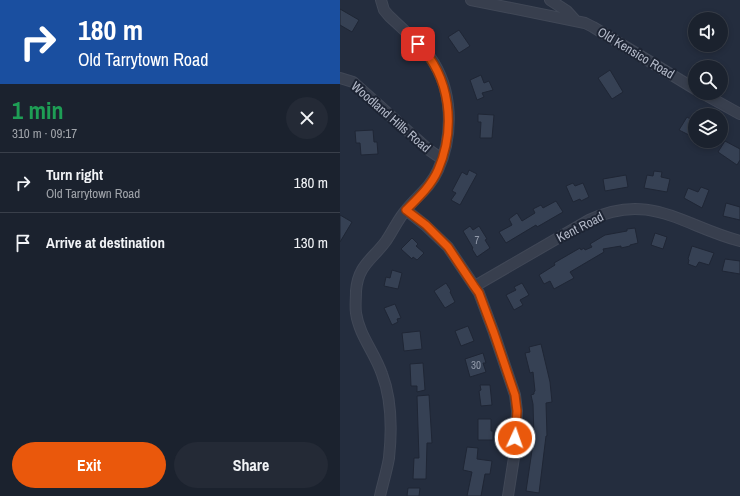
<!DOCTYPE html>
<html lang="en">
<head>
<meta charset="utf-8">
<style>
	:root { --surface:#1b222e; --page:#242a36; --text:#f1f3f6; --muted:#a0a4aa; --line:#393f4a; --accent:#ea580c }
	body { margin:0; font-family:"Archivo Narrow",sans-serif; background:var(--page); color:var(--text); height:100vh; display:flex; flex-direction:column; font-size:15px; white-space:nowrap }
	* { box-sizing:border-box; margin:0 }
	p { font-size:13px; color:var(--muted) }
	.icon { flex:none; width:22px; height:22px; fill:none; stroke:currentColor; stroke-width:2; stroke-linecap:round; stroke-linejoin:round }
	.map { position:relative; flex:1; overflow:hidden }
	.drawer { display:flex; flex-direction:column; background:var(--surface); width:340px }
	.drawer>* { flex:none }
	.hud { background:#1a4fa0; color:#fff; overflow:hidden }
	.fabs { position:absolute; left:348px; top:12px; display:grid; gap:8px }
	.fabs a { display:grid; place-items:center; width:40px; height:40px; border-radius:50%; background:var(--surface); box-shadow:0 2px 6px #0003,0 0 0 1px var(--line); font-size:20px }
	.pin { position:absolute; display:grid; place-items:center; width:34px; height:34px; color:#fff; margin:-17px; border-radius:8px; box-shadow:0 2px 6px #0006 }
	.me { position:absolute; width:44px; margin:-22px; rotate:3deg; stroke-linejoin:round; filter:drop-shadow(0 0 3px #0008) }
	.turn { display:flex; align-items:center; gap:14px; height:84px; padding:0 12px; font-size:18px }
	.turn .icon { width:52px; height:52px; stroke-width:2.5 }
	.turn b { display:block; font-size:28px; line-height:34px }
	.round { display:grid; place-items:center; flex:none; width:42px; height:42px; border-radius:21px; background:var(--page) }
	.headline { display:flex; align-items:center; justify-content:space-between; height:68px; padding:0 12px }
	h1 { font-size:24px; font-weight:700; line-height:30px; color:#1e9e55 }
	.action { display:flex; gap:8px; margin-top:auto; padding:8px 12px }
	.action a { flex:1; height:46px; border-radius:24px; background:var(--accent); color:#fff; font-size:16px; font-weight:700; line-height:46px; text-align:center }
	.action a+a { background:var(--page); color:var(--text) }
	ul { padding:0; list-style:none }
	li { display:flex; align-items:center; gap:12px; height:60px; padding:0 12px; border-top:1px solid var(--line) }
	li div { flex:1 }
	li b { display:block; font-size:15px }
	li em { font-style:normal }
	main { display:flex; flex:1; min-height:0 }
	.map>svg:first-child { display:block }
	.building { fill:#364154; stroke:#1f2635 }
	.lines { fill:none; stroke-linecap:round; stroke-linejoin:round }
	.street-casing { stroke:#414857; stroke-width:12 }
	.street { stroke:#383f4e; stroke-width:10 }
	.route-casing { stroke:#983908; stroke-width:10 }
	.route { stroke:#ea580c; stroke-width:7 }
	.labels { text-anchor:middle; dominant-baseline:central; stroke-width:4; stroke-linejoin:round; paint-order:stroke }
	.number-label { font-size:11px; fill:#929aaa }
	.street-label { font-size:13px; fill:#b4bac9; stroke:#1d2433 }
</style>
</head>
<body>
<main>
<section class="drawer">
<div class="hud">
<div class="turn"><svg class="icon" aria-label="right" viewBox="0 0 24 24"><path d="M7 20v-9h11M14 6l5 5-5 5"/></svg><div><b>180 m</b>Old Tarrytown Road</div></div>
</div>
<div class="headline"><div><h1>1 min</h1><p>310 m · 09:17</p></div><a class="round"><svg class="icon" aria-label="close" viewBox="0 0 24 24"><path d="M6 6l12 12M18 6L6 18"/></svg></a></div>
<ul>
<li><svg class="icon" aria-label="right" viewBox="0 0 24 24"><path d="M7 20v-9h11M14 6l5 5-5 5"/></svg><div><b>Turn right</b><p>Old Tarrytown Road</p></div><em>180 m</em></li>
<li><svg class="icon" aria-label="arrive" viewBox="0 0 24 24"><path d="M6 21V4h12l-3 4 3 4H6"/></svg><div><b>Arrive at destination</b></div><em>130 m</em></li>
</ul>
<div class="action"><a>Exit</a><a>Share</a></div>
</section>
<div class="map">
<svg width="400" height="496" viewBox="0 0 400 496">
	<rect width="100%" height="100%" fill="#242d3e"/>
	<path class="building" d="M0,9l19,11 -7,12 -12,-7z
		M119,30l11,16 -11,7 -11,-16z
		M270,70l13,22 -11,7 -14,-21z
		M141,75l3,8 5,-2 4,9 -11,3 2,4 -7,3 -7,-20z
		M138,114l16,1 -2,23h-12l1,-16h-3z
		M347,117l8,5v16l-16,-8z
		M33,130l1,12h3l1,12 -17,1 -1,-12h-4l-1,-12z
		M385,141l15,8v11l-3,5 -19,-13z
		M129,170l8,4 -17,31 -9,-5 5,-7 -4,-2 10,-19 5,3z
		M314,171l8,1 -1,5 9,2 -3,13 -23,-4 3,-13 6,1z
		M286,175l2,12 -23,4 -2,-12z
		M233,183l2,3 8,-3 6,14 -8,4 -1,-2 -7,3 -7,-16z
		M361,187l8,3 -7,18 -18,-10 4,-10 10,4z
		M216,201l7,11 -26,15 -1,-2 -30,18 -7,-11 13,-7 -3,-6 8,-6 5,8 13,-8 -2,-4 8,-4 2,3z
		M386,203l14,4v13l-17,-4z
		M0,215l12,7 -12,20z
		M130,226l3,4 6,-4 8,13 -2,1 5,8 -13,9 -5,-8 1,-1 -10,-17z
		M295,228l3,15 -8,2v1l-9,2v-2l-18,3 1,3 -34,20 4,6 -20,11 -4,-8 -6,3 -5,-9 16,-10 -1,-2 26,-15 1,2 3,-2 1,2 7,-3 -2,-3 15,-9 22,-4v-2z
		M315,233l12,4 -4,12 -12,-4z
		M72,238l6,6 -2,2 8,7 -7,7 -4,-3 -1,2 -11,-10z
		M352,246l22,7 -5,12 -10,-3 -3,5 -8,-3 1,-4 -1,-1z
		M385,259l15,2v13l-18,-3z
		M52,270l10,3 -4,16 -14,-3 2,-9 4,1z
		M106,283l5,8 -1,1 5,10 -10,6 -11,-17z
		M182,283l7,12 -9,5 3,5 -9,5 -8,-15 10,-5 -2,-3z
		M55,304l6,14 -4,1 1,3 -6,3 -8,-17z
		M128,326l6,15 -13,5 -6,-15z
		M80,331l2,18 -18,2 -2,-18z
		M201,344l9,38 2,20 -6,1 1,33h-1l-7,57 -13,-2 8,-54 -1,-33 -2,-9 3,-1v-2l1,-1 -2,-19 -3,1 -5,-20 5,-1 -1,-5z
		M143,353l3,10h-3l3,9 -16,5 -5,-18z
		M83,363l2,27 -8,2v-6h-6l-1,-22z
		M140,385h10l2,20 -11,1 -2,-15 2,-1z
		M89,395l3,48h-5l-1,36h-13l1,-21h5l-2,-62z
		M138,419h13v12h2v9h-15z
		M127,447l11,1 -1,11 15,2 -2,13h-5l-4,22h-14l5,-24 -9,-2z
		M68,488h12l-1,8h-12z"/>
	<g class="lines">
		<g class="street-casing">
			<path id="street" d="M131,0l114,23 8,4 102,62
				M210,0l17,11 9,10
				M0,78l13,4 76,68 13,9
				M362,93l38,21
				M66,210l19,15 23,22 31,46 15,40 21,62 2,16 -2,40 -7,45
				M135,286l114,-66c61,-29 94,6 151,21
				M40,496c3,-13 7,-26 9,-38 3,-28 3,-58 -7,-84 -7,-21 -23,-39 -26,-61 -1,-7 0,-15 0,-22 2,-26 16,-31 30,-50 7,-10 12,-22 20,-31 11,-14 24,-22 32,-40 16,-35 15,-81 -8,-113 -12,-15 -27,-28 -41,-41l-5,-6 -3,-10"/>
		</g>
		<use href="#street" class="street"/>
	</g>
	<g class="lines">
		<g class="route-casing">
			<path id="route" d="M78,44c33,33 38,84 20,126 -7,16 -20,28 -32,40l20,15 22,22 26,39 5,7 15,40 21,62 2,16 -2,27"/>
		</g>
		<use href="#route" class="route"/>
	</g>
	<g class="labels">
		<g class="number-label">
			<text x="137" y="240">7</text>
			<text x="136" y="365">30</text>
		</g>
		<g class="street-label">
			<text transform="translate(296 53) rotate(31)">Old Kensico Road</text>
			<text transform="translate(51 117) rotate(41)">Woodland Hills Road</text>
			<text transform="translate(240 227) rotate(-27)">Kent Road</text>
		</g>
	</g>
</svg>
<div class="fabs">
<a><svg class="icon" aria-label="sound" viewBox="0 0 24 24"><path d="M4 9h4l5-4v14l-5-4H4zM17 9q2 3 0 6"/></svg></a>
<a><svg class="icon" aria-label="search" viewBox="0 0 24 24"><circle cx="10" cy="10" r="6"/><path d="M15 15l6 6"/></svg></a>
<a><svg class="icon" aria-label="layers" viewBox="0 0 24 24"><path d="M12 4l9 5-9 5-9-5zM3 14l9 5 9-5"/></svg></a>
</div>
<div class="pin" style="left:78px;top:44px;background:#d93025"><svg class="icon" aria-label="arrive" viewBox="0 0 24 24"><path d="M6 21V4h12l-3 4 3 4H6"/></svg></div>
<svg class="me" style="left:175px;top:438px" viewBox="-20 -20 40 40"><circle r="17" fill="#ea580c" stroke="#fff" stroke-width="3"/><path d="M0-11L8 9 0 5-8 9z" fill="#fff"/></svg>
</div>
</main>
</body>
</html>
